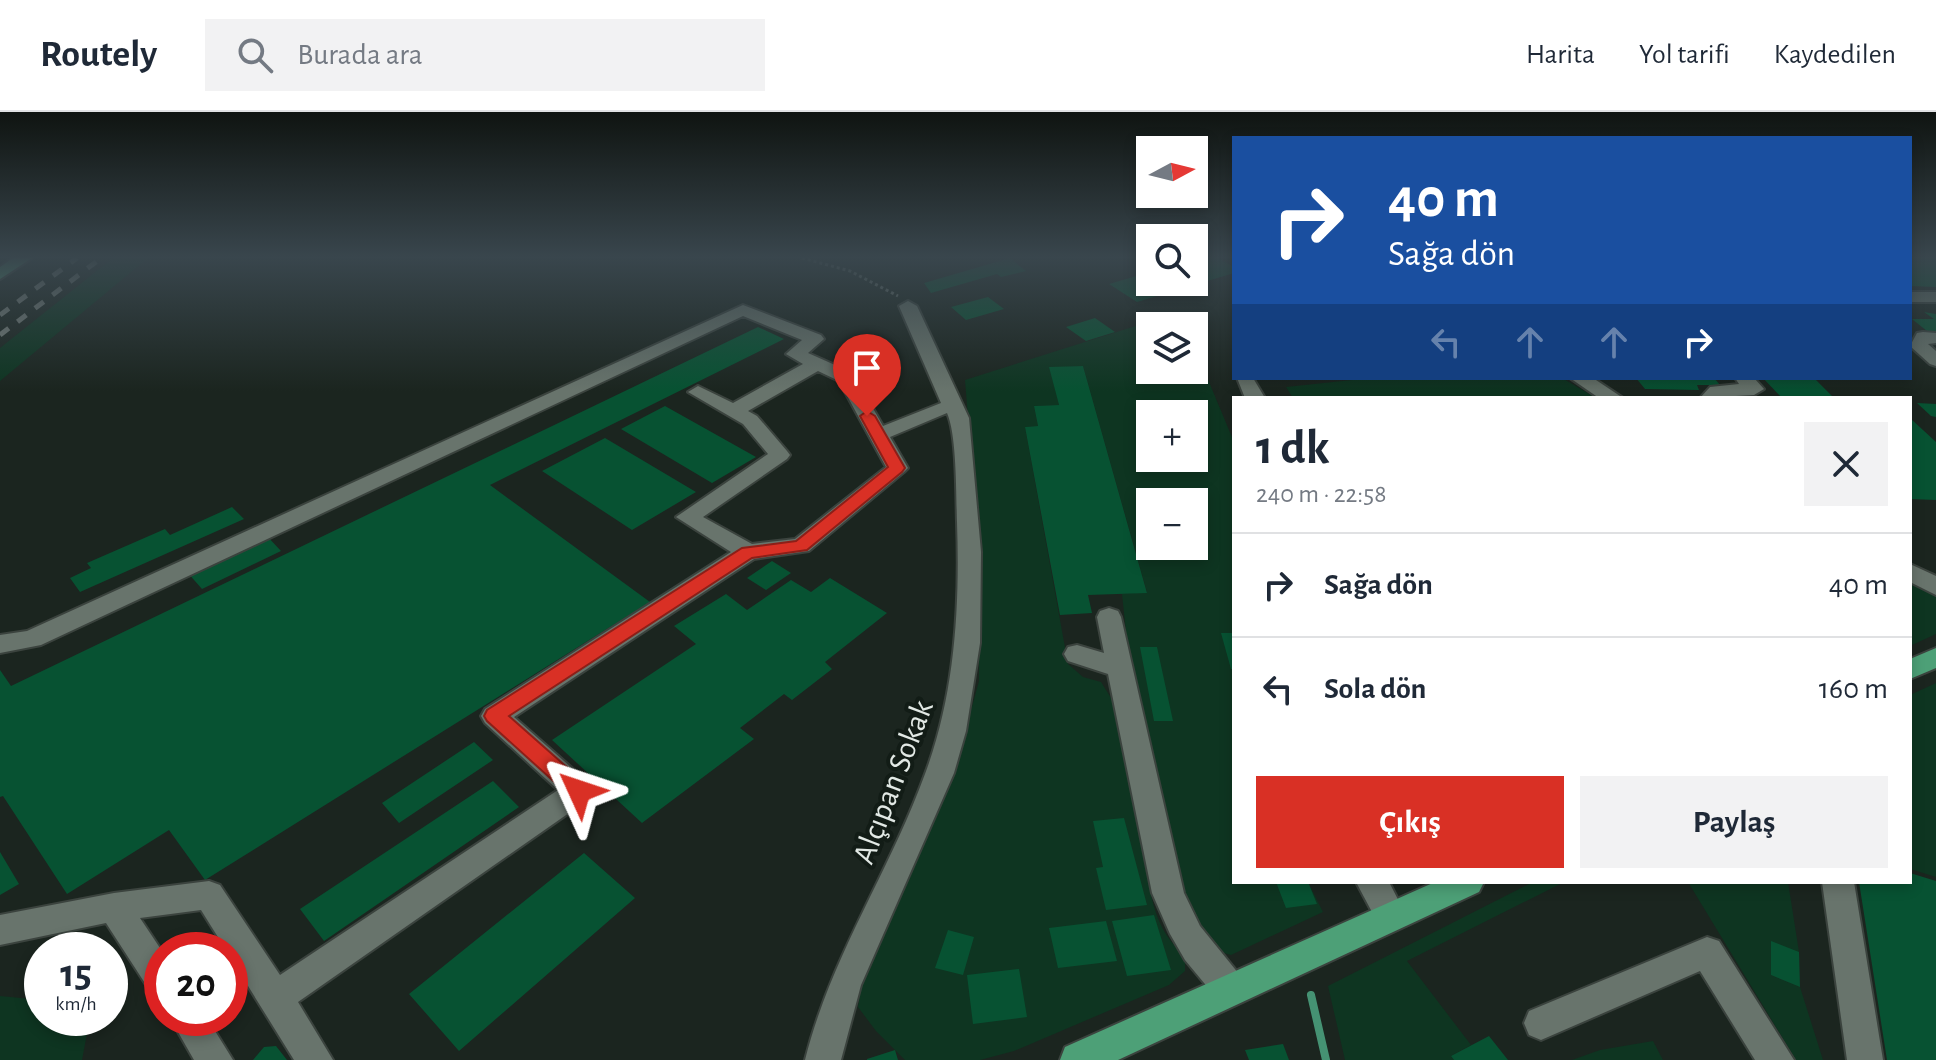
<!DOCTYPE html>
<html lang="tr">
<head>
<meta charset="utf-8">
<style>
	:root { --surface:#fff; --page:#f2f2f3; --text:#1f2937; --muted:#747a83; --line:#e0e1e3; --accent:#d93025 }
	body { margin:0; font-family:"Alegreya Sans",sans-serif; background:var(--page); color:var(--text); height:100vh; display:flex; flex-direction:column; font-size:30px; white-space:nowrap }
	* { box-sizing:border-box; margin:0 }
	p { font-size:26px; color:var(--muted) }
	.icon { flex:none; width:44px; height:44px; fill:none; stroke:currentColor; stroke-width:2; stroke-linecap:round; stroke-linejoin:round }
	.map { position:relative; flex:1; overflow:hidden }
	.side { position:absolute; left:1232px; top:284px; width:680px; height:488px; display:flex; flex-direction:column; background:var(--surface); border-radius:0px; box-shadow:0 4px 12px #0003 }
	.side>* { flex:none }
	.top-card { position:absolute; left:1232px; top:24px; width:680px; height:244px; border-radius:0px; box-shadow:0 4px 12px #0003; background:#1a4fa0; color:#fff; overflow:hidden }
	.needle { width:52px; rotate:83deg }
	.controls { position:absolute; left:1136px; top:24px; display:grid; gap:16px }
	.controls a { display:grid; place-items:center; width:72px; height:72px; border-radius:0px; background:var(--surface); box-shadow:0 4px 12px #0003; font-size:40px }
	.speed { position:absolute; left:24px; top:820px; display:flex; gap:16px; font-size:40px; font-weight:700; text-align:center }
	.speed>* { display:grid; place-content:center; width:104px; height:104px; border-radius:50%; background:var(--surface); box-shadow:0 4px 12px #0003; line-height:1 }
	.speed small { font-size:20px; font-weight:400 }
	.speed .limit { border:12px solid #d22; background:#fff; color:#111 }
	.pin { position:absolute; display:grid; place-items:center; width:68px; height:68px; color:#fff; margin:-82px -34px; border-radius:50% 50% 50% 0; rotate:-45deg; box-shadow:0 0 8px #0007 }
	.pin .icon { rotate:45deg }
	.me { position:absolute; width:88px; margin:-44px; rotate:312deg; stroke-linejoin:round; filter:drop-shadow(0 0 6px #0008) }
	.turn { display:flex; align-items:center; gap:28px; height:168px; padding:0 24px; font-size:36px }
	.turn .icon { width:104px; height:104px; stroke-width:2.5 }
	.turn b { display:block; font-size:56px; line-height:68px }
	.lanes { display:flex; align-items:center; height:76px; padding:0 24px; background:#0003; justify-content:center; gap:40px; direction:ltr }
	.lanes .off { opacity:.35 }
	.round { display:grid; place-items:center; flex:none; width:84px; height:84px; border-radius:0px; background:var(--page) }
	.headline { display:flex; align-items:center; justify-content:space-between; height:136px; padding:0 24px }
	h1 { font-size:48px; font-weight:700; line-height:60px }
	.cta { display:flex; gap:16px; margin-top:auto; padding:16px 24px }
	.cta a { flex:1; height:92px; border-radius:0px; background:var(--accent); color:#fff; font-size:32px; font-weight:700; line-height:92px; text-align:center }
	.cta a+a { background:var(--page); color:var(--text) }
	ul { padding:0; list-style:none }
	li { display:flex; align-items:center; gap:24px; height:104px; padding:0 24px; border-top:2px solid var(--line) }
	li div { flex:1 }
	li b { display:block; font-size:30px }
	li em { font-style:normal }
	header { display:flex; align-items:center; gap:48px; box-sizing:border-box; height:112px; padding:0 40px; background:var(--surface); border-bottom:2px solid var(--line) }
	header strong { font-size:38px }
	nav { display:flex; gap:44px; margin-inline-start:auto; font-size:28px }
	.search { width:560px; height:72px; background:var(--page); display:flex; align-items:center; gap:20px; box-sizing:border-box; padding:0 28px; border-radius:0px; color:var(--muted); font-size:30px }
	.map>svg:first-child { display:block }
	.green { fill:#0e3521; fill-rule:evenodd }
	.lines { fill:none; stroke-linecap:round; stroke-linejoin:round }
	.stream { stroke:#459273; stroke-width:8 }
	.building { fill:#075232 }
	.minor-casing { stroke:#3b433e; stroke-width:4 }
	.major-casing { stroke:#3b433e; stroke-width:4 }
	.path { stroke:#6b746f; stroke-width:3; stroke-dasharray:3 3; stroke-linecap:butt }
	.minor { fill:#68746c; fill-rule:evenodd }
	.major { fill:#4da077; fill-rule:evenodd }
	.rail { stroke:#78807b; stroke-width:5; stroke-dasharray:11 11; stroke-linecap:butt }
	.route { fill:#d93025; stroke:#8d1f18; stroke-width:2 }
	.labels { text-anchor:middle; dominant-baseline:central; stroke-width:8; stroke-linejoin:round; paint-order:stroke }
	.street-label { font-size:32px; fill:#e2e9e5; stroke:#121c16 }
</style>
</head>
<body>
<header>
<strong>Routely</strong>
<div class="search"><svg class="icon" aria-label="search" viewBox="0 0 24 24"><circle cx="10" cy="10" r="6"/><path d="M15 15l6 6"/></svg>Burada ara</div>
<nav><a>Harita</a><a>Yol tarifi</a><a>Kaydedilen</a></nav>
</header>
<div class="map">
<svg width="1936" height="948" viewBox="0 0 1936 948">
	<rect width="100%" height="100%" fill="#1b251f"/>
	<path class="green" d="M113,146h35l-148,123v-33z
		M1180,200l6,14h-36v44h44v-24l40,96v440h74l15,30 -92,43 -17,-5 -25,-34 -59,-248 -8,-74 25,-2 -64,-226 -33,2 9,37 -25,1 4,20 -13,1 43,237 15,13 18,5 15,24 36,193c6,24 14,40 33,57v15l-16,14 -155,66 -34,9h-75l-29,-29 -18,-24 5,-31 97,-225 19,-70v-128l-14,-173zM1150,302h44v44h-44zM1150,390h44v44h-44z
		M1371,266h191l34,20h-303l-7,-11z
		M1910,470l26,15v37l-26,12z
		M1936,571v194l-26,-8v-174z
		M1533,770h31l-157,79 64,84 -20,11 3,4h-109l-17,-74z
		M1688,770h100l11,70 -28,23 29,12 23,73h-27z
		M0,884l42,4v18h48l-8,42h-82z
		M1653,929l10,19h-91l28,-10z"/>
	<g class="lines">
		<path class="stream" d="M1311,883l15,65"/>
	</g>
	<path class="building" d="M1010,146l16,13 -25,6 -4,-3 -66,19 -7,-10z
		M1200,146h18l16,9v6l-97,29 -28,-18 41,-12v10h44v-22z
		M1910,146h26v29l-26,-1z
		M988,185l16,12 -38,11 -15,-13z
		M1924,200l12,2v17h-9l-15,-12h22z
		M1095,206l20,14 -29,9 -20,-14z
		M758,215l26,12 -294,146 160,117 -445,278 -36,-50 -102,64 -64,-98 -3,1v-127l11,16z
		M1083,254l64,227 -59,2 4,18 -32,2 -35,-188 13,-1 -4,-20 25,-1 -10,-38z
		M1636,266h78l6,7h-23l2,5 -54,-1z
		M1763,266h51l20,20h-52z
		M1917,291l19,1v13l-5,-1z
		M665,294l91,51 -44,26 -91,-54z
		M1910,306l26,24v58l-26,-1z
		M605,326l91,54 -64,38 -90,-59z
		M232,395l12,12 -164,73 -10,-14 21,-10 -4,-5 78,-34 5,6z
		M266,423l15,16 -79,38 -15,-17z
		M772,449l19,12 -25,17 -19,-12z
		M830,466l57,35 -62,49 7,7 -40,31 -8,-6 -44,34 14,11 -112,84 -90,-83 144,-96 -22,-18 52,-32 21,16 44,-30 20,12z
		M1221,521h13v36h-3z
		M1140,535h17l16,74h-19z
		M474,630l19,18 -94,63 -17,-20z
		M493,669l26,26 -195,134 -24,-32z
		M1124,706l23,87 -41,5 -10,-42 7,-1 -10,-46z
		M0,740l19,32 -19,11z
		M584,741l51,45 -176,153 -50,-57z
		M1910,761l26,8v179h-49l-28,-178h51z
		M1276,770h32l9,22 -31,4z
		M1154,803l17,55 -44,6 -15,-55z
		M1106,809l11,40 -59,7 -9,-40z
		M948,818l26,7 -11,38 -28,-7z
		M1771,829l28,11 1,35 -29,-12z
		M1019,857l8,48 -54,7 -6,-49z
		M1489,924l19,24h-54l-3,-4z
		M1283,932l6,16h-40l-4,-10z
		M276,934l11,14h-34l11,-13z
		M895,938l3,10h-31v-1z"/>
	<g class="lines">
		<g class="minor-casing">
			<path id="minor" d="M1910,180h26v10h-26z
				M908,189l9,5 52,112 12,134 -1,91 -14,88 -12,42 -93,212 -20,75h-36c26,-104 84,-187 120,-286 30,-80 35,-167 32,-252 -1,-26 0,-87 -10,-109l-57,24 18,31 -4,4 -95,79 -55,8 -240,158 75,66 5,8 -5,8 -291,203 35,58h-39l-64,-103v-7h-4l-25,-40 -61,8 22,33v45l-12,-5 -44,-68 -106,22v-30l114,-22 95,-12 11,4 60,90 278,-185 -73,-67 -4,-7 4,-7 246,-157 -55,-35 92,-63 -25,-30 -55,-32 10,-6 35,17 70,-39 -17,-10 16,-14 -59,-24 -702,329 -41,8v-18l27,-4 716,-326 78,30 3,4 -16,14 45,20 30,53 58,-23 -42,-97zM818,259l21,10 47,86 -91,72 -43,5 -49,-27 84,-58 3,-4 -3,-4 -30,-35 -9,-5z
				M1923,220l13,1v10l-8,1 8,7v15l-6,-2 -20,-18 7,-13z
				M1237,266h16l12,20h-20z
				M1570,266h23l30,20h-24z
				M1735,266h19l10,11 -10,6 -54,3 10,-11 29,-3z
				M1910,452l26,12v19l-26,-13z
				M1109,496l9,3 3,6 63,276 16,33 43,53 5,11 -5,11 -12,5 -12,-5 -34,-41 -15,-26 -18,-41 -44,-219 -40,-13 -4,-7 4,-7 9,-2 27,8 -7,-36 3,-6z
				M1356,770h33l18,35 -5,10 -11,5 -11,-5z
				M1822,770h32l29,178h-36z
				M1707,825l12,4 75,119h-39l-55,-89 -159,69 -12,-5 -5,-12 5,-12z
				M170,906h37l26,42h-39z"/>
		</g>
		<g class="major-casing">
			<path id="major" d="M13,146h19l-32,21v-12z
				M1936,536v20l-26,11v-20z
				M1435,770h49l-5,10 -361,168h-58l5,-13z"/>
		</g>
		<path class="path" d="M802,146l48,13 48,25"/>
		<use href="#minor" class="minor"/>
		<use href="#major" class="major"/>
		<path class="rail" d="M0,203l77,-57
			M0,223l101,-77"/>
	</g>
	<linearGradient id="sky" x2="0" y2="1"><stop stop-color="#0f1411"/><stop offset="0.52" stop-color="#39464d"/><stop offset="1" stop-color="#39464d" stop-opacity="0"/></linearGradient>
	<rect width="1936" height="279" fill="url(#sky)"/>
	<path class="route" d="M867,299l8,5 30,52 -3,4 -95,78 -55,8 -243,158 78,69 3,6 -3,6 -8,3 -8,-3 -84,-76 -3,-5 3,-6 255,-162 54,-7 92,-74 -28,-51z"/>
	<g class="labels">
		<g class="street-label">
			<text transform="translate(893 670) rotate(-69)">Alçıpan Sokak</text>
		</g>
	</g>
</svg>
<div class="controls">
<a><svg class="needle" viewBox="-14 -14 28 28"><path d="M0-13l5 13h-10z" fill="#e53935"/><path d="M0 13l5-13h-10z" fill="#747a83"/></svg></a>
<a><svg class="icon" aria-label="search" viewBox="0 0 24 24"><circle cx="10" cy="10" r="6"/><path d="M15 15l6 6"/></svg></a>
<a><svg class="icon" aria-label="layers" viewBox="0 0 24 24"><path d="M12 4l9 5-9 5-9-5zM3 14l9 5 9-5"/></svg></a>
<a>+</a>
<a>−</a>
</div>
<div class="speed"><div>15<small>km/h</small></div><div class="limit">20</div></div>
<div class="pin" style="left:867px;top:304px;background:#d93025"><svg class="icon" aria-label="arrive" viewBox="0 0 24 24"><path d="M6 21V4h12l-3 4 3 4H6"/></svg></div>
<svg class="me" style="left:579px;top:679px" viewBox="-20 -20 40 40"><path d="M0-17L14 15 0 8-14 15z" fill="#d93025" stroke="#fff" stroke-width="4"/></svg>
<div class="top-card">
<div class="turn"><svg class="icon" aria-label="right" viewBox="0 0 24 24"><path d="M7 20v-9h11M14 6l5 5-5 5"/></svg><div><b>40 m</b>Sağa dön</div></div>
<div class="lanes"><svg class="icon off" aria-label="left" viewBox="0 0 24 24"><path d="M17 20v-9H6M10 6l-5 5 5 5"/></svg><svg class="icon off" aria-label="ahead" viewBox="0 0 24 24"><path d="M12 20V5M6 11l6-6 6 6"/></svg><svg class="icon off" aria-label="ahead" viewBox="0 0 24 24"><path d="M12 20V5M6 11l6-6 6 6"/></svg><svg class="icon" aria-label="right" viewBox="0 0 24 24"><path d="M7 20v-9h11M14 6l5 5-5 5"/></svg></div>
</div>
<section class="side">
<div class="headline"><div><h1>1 dk</h1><p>240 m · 22:58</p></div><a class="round"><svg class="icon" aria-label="close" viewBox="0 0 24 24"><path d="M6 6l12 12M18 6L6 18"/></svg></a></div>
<ul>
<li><svg class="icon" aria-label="right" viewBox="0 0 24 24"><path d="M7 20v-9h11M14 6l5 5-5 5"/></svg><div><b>Sağa dön</b></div><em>40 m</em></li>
<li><svg class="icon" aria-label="left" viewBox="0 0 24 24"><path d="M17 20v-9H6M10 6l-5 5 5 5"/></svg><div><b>Sola dön</b></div><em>160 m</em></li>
</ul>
<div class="cta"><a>Çıkış</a><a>Paylaş</a></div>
</section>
</div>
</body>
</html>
